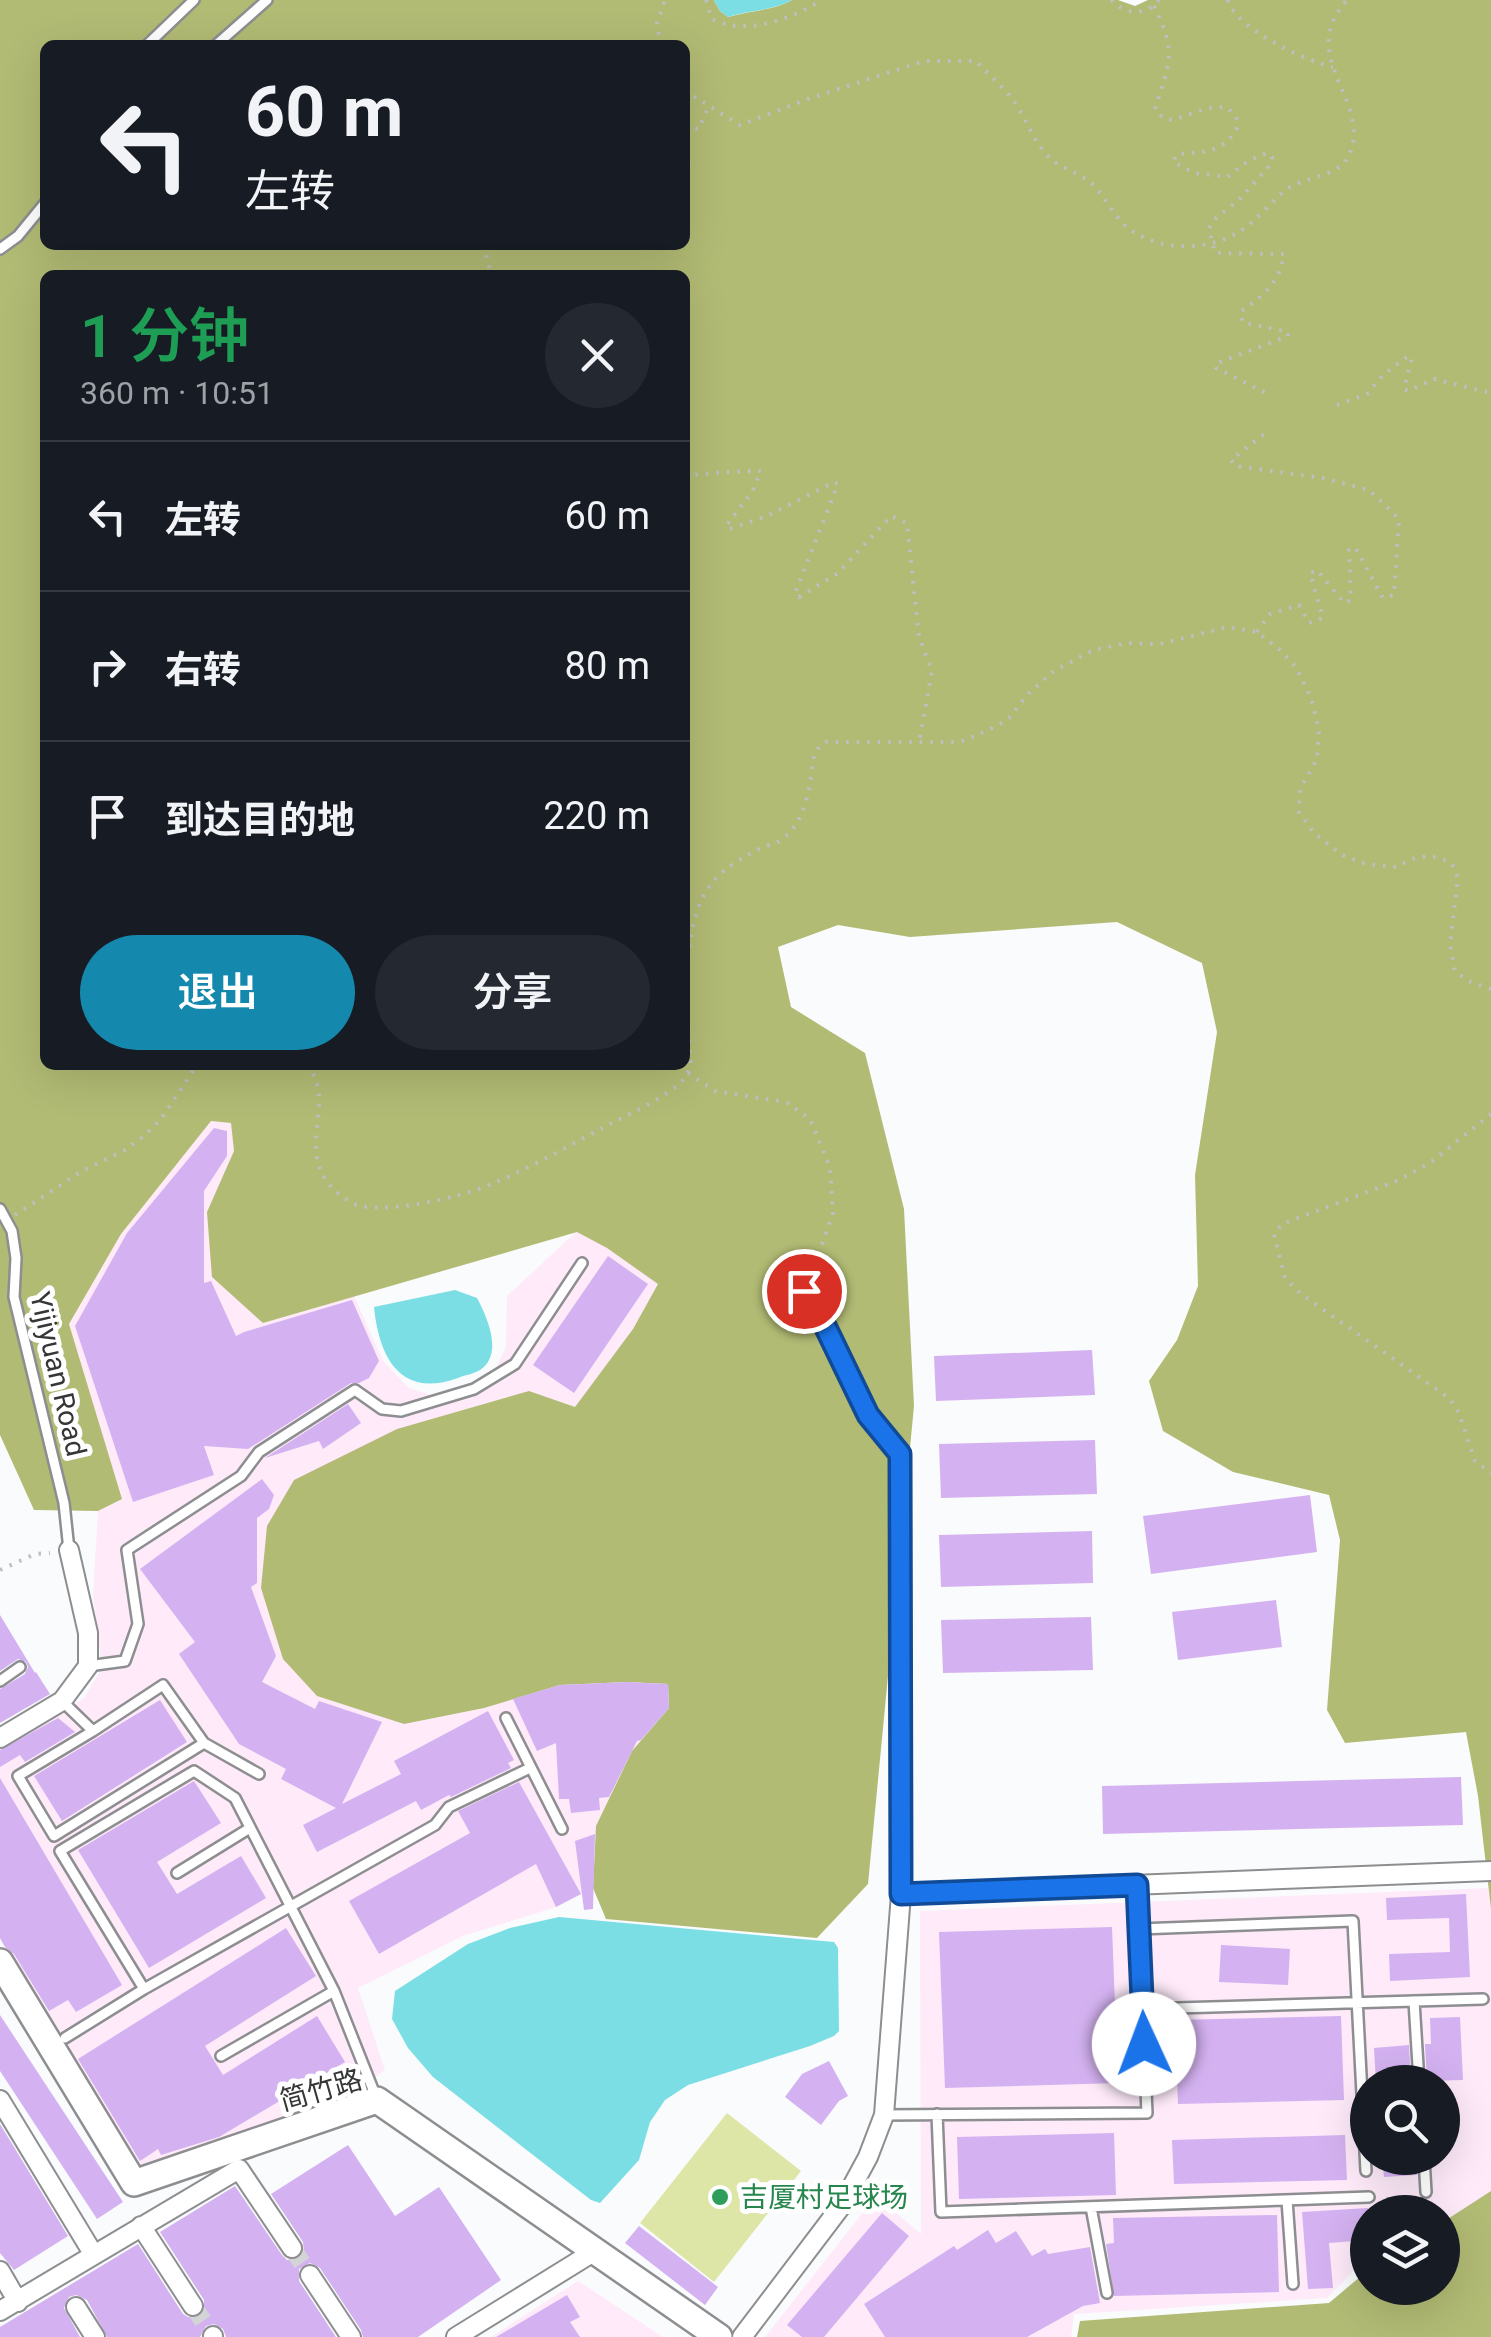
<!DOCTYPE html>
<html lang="zh">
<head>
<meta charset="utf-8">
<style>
	:root { --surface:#171b24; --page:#242831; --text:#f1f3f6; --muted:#9ea1a6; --line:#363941; --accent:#1588ad }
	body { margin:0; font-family:Roboto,"Noto Sans SC",sans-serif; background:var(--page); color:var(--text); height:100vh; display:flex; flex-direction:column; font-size:38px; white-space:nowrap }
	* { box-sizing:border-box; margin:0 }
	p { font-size:32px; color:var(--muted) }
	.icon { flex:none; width:55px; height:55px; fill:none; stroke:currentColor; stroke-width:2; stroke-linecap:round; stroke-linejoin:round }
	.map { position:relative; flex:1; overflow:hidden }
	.sheet { position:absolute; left:40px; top:270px; width:650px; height:800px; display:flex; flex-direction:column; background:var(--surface); border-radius:15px; box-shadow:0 10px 40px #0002 }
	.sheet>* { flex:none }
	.guide { position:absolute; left:40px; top:40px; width:650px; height:210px; border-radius:15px; box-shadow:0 10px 40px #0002; background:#171b24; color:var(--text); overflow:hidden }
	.fabs { position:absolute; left:1350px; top:2065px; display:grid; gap:20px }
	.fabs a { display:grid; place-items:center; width:110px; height:110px; border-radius:50%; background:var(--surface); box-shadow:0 10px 40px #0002; font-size:50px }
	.pin { position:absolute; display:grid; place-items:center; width:85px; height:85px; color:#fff; margin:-42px; border:5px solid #fff; border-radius:50%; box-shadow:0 2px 10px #0007 }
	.me { position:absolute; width:110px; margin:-55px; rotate:358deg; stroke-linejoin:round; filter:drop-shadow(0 0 8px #0008) }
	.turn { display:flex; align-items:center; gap:35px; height:210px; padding:0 40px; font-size:45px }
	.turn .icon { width:130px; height:130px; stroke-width:2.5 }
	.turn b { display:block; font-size:70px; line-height:85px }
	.round { display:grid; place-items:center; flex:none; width:105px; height:105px; border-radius:52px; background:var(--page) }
	.overview { display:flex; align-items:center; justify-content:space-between; height:170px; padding:0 40px }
	h1 { font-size:60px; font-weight:600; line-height:75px; color:#1e9e55 }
	.action { display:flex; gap:20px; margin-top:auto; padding:20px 40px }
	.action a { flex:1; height:115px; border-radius:60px; background:var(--accent); color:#fff; font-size:40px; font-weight:600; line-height:115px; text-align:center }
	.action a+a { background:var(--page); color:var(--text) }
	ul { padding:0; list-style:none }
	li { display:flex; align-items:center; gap:30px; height:150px; padding:0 40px; border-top:2px solid var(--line) }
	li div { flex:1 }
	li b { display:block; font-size:38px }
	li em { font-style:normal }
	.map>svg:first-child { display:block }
	.industrial { fill:#feeaf9; fill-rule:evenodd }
	.green { fill:#dde6a6 }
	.forest { fill:#b2bb74; fill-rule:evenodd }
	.water { fill:#7adee4 }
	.building { fill:#d4b2f1 }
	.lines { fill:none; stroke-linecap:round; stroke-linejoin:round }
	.street-tunnel { stroke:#d3d4d5; stroke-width:18; stroke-dasharray:18 9; stroke-linecap:butt }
	.lane-casing { stroke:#8d8e90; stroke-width:14 }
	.street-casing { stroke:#8d8e90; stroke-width:22 }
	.secondary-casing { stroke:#8d8e90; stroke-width:30 }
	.path { stroke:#bebfc0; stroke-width:4; stroke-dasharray:2.5 8; stroke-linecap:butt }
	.lane { stroke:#fff; stroke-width:9 }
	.street { stroke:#fff; stroke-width:18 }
	.secondary { stroke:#fff; stroke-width:25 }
	.route-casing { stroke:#114b97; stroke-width:25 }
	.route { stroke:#1a73e8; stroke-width:18 }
	.leisure-dot { fill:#2e9e5b; stroke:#fff; stroke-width:4 }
	.labels { text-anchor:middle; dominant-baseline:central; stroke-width:10; stroke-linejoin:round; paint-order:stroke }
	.street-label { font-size:28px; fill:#353636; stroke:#fff }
	.leisure-label { font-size:28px; fill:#27864d; stroke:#fff; text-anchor:start }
</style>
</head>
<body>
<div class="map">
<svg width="1491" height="2337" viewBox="0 0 1491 2337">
	<rect width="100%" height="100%" fill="#fafbfd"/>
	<path class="industrial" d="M211,1121l20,2 3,29 -27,60 56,111 91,-27 29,65 26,27 26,8 37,-11 23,-15 11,-23 1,-51 70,-65 30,17 51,36 -25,45 -58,78 -46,-16 -211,305 86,28 80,-16 76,-23 67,-3 41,2 1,23 -37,44 -36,75 -3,62 -37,19 -93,29 -105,52 27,82 -32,24 -216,77 -137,-232v-189l84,-52 18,-30 -9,-72 5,-85 24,-12 -53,-175 52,-90z
		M1488,1888l3,22v281l-48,31 -1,-10h-74l-1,45 -40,41 -253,16 -3,23h-306l111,-141 45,38 -1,-323zM1368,2082h74v76h-74z
		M578,2281l85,56h-172z"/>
	<path class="green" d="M727,2113l74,58 -87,111 -74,-59z"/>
	<path class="forest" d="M0,0h714l6,11 8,6c22,-7 44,-6 64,-17h326l17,6 13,-6h343v1909l-13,-113 -12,-64 -121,11 -18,-33 13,-170 -11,-45 -96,-23 -70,-41 -14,-50 28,-41 21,-54 -3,-111 22,-143 -15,-69 -85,-41 -207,15 -72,-12 -60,22 13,60 74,46 39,156 10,197 -46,478 -51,54 -211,-19 -13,-31 3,-62 36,-75 37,-43 -1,-24 -41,-2 -67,3 -76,23 -80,16 -87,-28 -34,-37 -22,-71 6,-62 27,-46 103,-51 132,-38 46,16 58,-78 25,-45 -51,-36 -30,-16 -314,91 -51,-46 -5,-65 27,-61 -3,-28 -20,-2 -90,113 -52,90 53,175 -24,12 -64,-1 -34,-75zM45,45h640v200h-640zM45,275h640v790h-640z
		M1491,2191v146h-414l3,-16 249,-18 38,-32 1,17h74l1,-66z"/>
	<path class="water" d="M714,0h78c-20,11 -43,10 -64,17l-8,-6z
		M455,1290l22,8c10,19 27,56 3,72 -6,4 -16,5 -22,8 -57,21 -79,-20 -84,-71z
		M559,1917l275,25 4,6 1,83 -5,5 -24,10 -122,39 -23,15 -15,22 -11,38 -39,43 -9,-3 -158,-123 -25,-29 -16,-29 3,-28 73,-47 42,-16z"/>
	<path class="building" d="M214,1128l13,3v25l-23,35v92l7,-2 25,55 8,-4 108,-32 27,61 -10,17 -10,5h-8l-103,66 -44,-3 10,29 -81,27 -58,-176 52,-93z
		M608,1256l40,28 -74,109 -41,-28z
		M1092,1350l3,45 -159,6 -2,-45z
		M348,1404l13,19 -38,26 -4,-8 -54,17z
		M1095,1440l2,54 -156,4 -2,-54z
		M262,1479l12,16 -5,14 -12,9v65l-6,4 25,69 -14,26 53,27 4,-8 63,21 -40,82 59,-30 -7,-13 94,-50 26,49 -6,3 3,5 -60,29 -2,-2 -28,15 -5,-9 -99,51 -14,-27 33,-17 -55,-29 5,-10 -47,-25 -60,-90 16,-12 -55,-73z
		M1310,1495l7,57 -166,22 -8,-58z
		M1092,1531l1,52 -152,4 -2,-52z
		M1276,1600l6,47 -104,13 -6,-48z
		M0,1615l35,58 1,-1 14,22 -50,29v-34l25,-15 3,-7 -2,-5 -8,-3 -18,12z
		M1091,1617l2,53 -150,3 -2,-53z
		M627,1682l41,2 1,24 -28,32 -4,1 -28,56 -10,1 1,12 -29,3 -2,-14h-10l-3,-56 -19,8 -24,-52 47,-14z
		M160,1700l27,42 -125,79 -28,-45z
		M58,1718l17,14 -50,30 -5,-7 -20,12v-17z
		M1461,1777l2,48 -360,9 -1,-48z
		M0,1778l122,207 -46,27 -8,-12 -19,11 -35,-57 -9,-7 -5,-9z
		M194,1781l27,42 -64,39 20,32 64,-38 25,42 -117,70 -71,-118z
		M519,1782l62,112 -25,13 -20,-43 -157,90 -30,-53 121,-68 -12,-22z
		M595,1834l-2,75 -9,1 -9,-69z
		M1466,1894l4,83 -80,4 -1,-27 61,-2 -1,-34 -62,2 -1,-22z
		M1112,1927l6,156 -173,5 -6,-156z
		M286,1928l30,48 -111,70 18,29 94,-59 28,46 -126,75 -58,18 -3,-6 -18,12 -62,-102z
		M1221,1945l69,4 -2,36 -69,-3z
		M0,2015l123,187 -26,17 -97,-148z
		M1341,2016l3,84 -166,4 -3,-84z
		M1460,2017l3,63 -36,1 -2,-37h6l-1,-26z
		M1409,2045l2,37h-35l-2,-34z
		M829,2061l19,35 -9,5 -18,24 -36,-28 17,-23z
		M0,2124l68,112 -54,34 -14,-17z
		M1114,2133l2,62 -157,4 -2,-62z
		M1345,2135l2,45 -173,4 -2,-44z
		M348,2145l47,71 44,-29 62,93 -83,57h-55l-2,-7 -41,-62 -10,-5 -11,6v12l37,56h-110l-3,-8 -9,-5 -8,2 -6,11h-93l-20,-37 -11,-5 -7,2 -5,11 16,29h-80v-10l138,-83 45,70 5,3h11l5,-6v-11l-44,-68 75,-46 47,69 5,5 11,-1 6,-6 -1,-11 -32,-48z
		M1382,2158h33l2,17 -33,2z
		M1368,2208v32l-39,3 4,45 -25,1 -6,-77z
		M882,2213l27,23 -85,101h-22l-15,-12z
		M1277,2215l2,77 -165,4 -8,-52 8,-1 -1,-25z
		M639,2226l79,61 -13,18 -80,-62z
		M988,2230l8,13 20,-12 16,25 13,-7 3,5 42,-7 10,56 -17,3 -56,31h-142l-21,-33 90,-58 3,4z
		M567,2295l13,22 -10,5 10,15h-84z"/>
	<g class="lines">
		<path class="street-tunnel" d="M292,2248l18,27
			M193,2306l20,30"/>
		<g class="lane-casing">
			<path id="lane" d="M147,45l47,-45
				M216,45l51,-45
				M0,249l18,-13 27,-33
				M0,1209l12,22 4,27 -2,39 50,206 5,47
				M804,1291l21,37 43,87 32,38
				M88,1666l37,-5 13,-37 -11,-74 114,-74 18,-24 96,-62 27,19 19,2 73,-22 41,-25 67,-101
				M0,1681l20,-14
				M62,1701l31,30 -75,45 36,60 150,-93 -41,-58 -70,46
				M506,1718l56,111
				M204,1743l55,31
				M177,1873l73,-45
				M1139,1929l214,-8 13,250
				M144,1989l-84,-138 134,-80 41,27 99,193 42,106
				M1414,2001l5,81
				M1142,2009l341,-10
				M65,2038l79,-49 291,-164 14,-18 81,-39
				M221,2056l113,-65
				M937,2114l4,98 428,-15
				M884,2115l263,-2 -10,-228
				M1424,2158l2,34
				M1287,2200l6,84
				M1091,2207l16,86"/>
		</g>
		<g class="street-casing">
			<path id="street" d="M900,1453l1,441
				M0,1738l62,-37 26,-35v-33l-19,-83
				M0,2100l94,155 -94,56
				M141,2226l52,80
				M94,2255l145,-86 53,79
				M0,2271l18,31
				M310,2275l41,62
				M76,2307l19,30
				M213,2336v1
				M456,2337l139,-86
				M742,2337l100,-132 26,-48 16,-42 17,-221 590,-23"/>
		</g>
		<g class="secondary-casing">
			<path id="secondary" d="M0,1962l134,221 243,-83 342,237"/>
		</g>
		<path class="path" d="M706,0l5,18c31,19 82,1 110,-18
			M1111,0c15,15 34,16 48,0
			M1228,0c7,28 77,61 105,67
			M1154,6c23,46 16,56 1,103l8,9 9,2 36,-12 18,-1 10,9 2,10c-14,27 -33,26 -61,28l-4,8 22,11 32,4 21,-16 19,-8 5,4v6l-33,37 -23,18 -7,10 6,25 69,1c-4,28 -20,42 -43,57l1,11 46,10v4l-73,28 1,4 50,25
			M660,45l-3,-22 8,-23
			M685,91l55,34 68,-26 116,-38h52c14,15 31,29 41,45 12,18 17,37 33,52 10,10 27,14 39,23 15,13 24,35 39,47 30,23 77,24 109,5 17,-10 31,-27 45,-40 23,-21 64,-11 71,-50 8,-52 -54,-89 -6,-143
			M685,127l14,2 10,-24
			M685,156l5,5 -1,4 -4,-1
			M484,245l7,30
			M1337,405l30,-11 16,-19 25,-19 4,2 -8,31 4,2 26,-12 57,14
			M685,476c24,-3 52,-5 76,-5l-9,21 -26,34 4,3 37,-13 67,-34 4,2 -43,109 4,4 39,-24 53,-57 16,7 12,114 13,34 -13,72
			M1257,632l13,-18 29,-9 10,18 14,-5 -13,-45 7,-3 27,33 7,-3 -2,-50 6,-3 28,51 11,-3 5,-76 -30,-29 -46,-12 -88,-12 -4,-6 33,-26
			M307,1065c35,42 -24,95 43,137 24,15 107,-4 134,-15 45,-18 88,-43 130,-65 21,-11 48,-23 66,-39 6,-6 9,-12 11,-20 -4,-51 -12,-137 20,-179 13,-16 32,-27 50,-36 7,-3 15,-4 21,-9 25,-18 28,-54 32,-83l5,-9 7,-5h134l37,-16 12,-8 20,-25 25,-22 39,-21 35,-7 32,1 68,-17 29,5 22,17 17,18 15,31 8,32 -2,29 -17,30 -1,23 15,21 28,22 24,9 30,3 16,-8 16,-3 12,2 12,6 6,14 -8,67 5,26 13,10 23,8
			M688,1073l27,18 71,11 24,17 20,48 3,46 -23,65
			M1491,1114l-60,48 -32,18 -117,44 -8,10 11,44 16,16 148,104 10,15 16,48 16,12
			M15,1215l67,-44 43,-21 19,-14 17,-17 36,-54
			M0,1570l35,-16 15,-1"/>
		<use href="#lane" class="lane"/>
		<use href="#street" class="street"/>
		<use href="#secondary" class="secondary"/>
	</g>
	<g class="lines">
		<g class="route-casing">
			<path id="route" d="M804,1291l22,37 42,87 32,39 1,440 236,-9 7,159"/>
		</g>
		<use href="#route" class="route"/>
	</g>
	<circle class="leisure-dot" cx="720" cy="2197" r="10"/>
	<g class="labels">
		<g class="street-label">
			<text transform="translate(58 1374) rotate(77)">Yijiyuan Road</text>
			<text transform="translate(321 2090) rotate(-16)">简竹路</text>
		</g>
		<g class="leisure-label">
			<text x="740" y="2197">吉厦村足球场</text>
		</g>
	</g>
</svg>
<div class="fabs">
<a><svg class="icon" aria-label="search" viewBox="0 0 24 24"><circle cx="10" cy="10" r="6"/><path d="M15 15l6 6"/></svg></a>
<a><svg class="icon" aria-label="layers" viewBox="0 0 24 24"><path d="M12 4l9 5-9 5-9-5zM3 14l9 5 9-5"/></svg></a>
</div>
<div class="pin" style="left:804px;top:1291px;background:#d93025"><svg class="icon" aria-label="arrive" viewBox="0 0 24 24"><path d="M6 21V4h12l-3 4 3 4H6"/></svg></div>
<svg class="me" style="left:1144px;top:2044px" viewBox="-20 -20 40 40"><circle r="19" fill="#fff"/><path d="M0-13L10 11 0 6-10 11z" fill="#1a73e8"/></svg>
<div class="guide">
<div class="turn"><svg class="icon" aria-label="left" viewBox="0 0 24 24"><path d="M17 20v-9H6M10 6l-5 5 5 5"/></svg><div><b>60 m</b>左转</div></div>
</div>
<section class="sheet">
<div class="overview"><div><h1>1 分钟</h1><p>360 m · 10:51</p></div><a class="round"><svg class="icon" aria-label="close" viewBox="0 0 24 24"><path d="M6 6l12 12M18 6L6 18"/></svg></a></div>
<ul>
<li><svg class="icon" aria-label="left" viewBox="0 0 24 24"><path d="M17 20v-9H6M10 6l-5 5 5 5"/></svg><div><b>左转</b></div><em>60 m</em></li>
<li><svg class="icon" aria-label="right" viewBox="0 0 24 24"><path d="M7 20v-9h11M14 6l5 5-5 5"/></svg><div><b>右转</b></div><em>80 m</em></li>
<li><svg class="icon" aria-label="arrive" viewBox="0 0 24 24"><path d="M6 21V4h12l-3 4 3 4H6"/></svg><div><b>到达目的地</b></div><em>220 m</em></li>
</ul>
<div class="action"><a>退出</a><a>分享</a></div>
</section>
</div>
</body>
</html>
